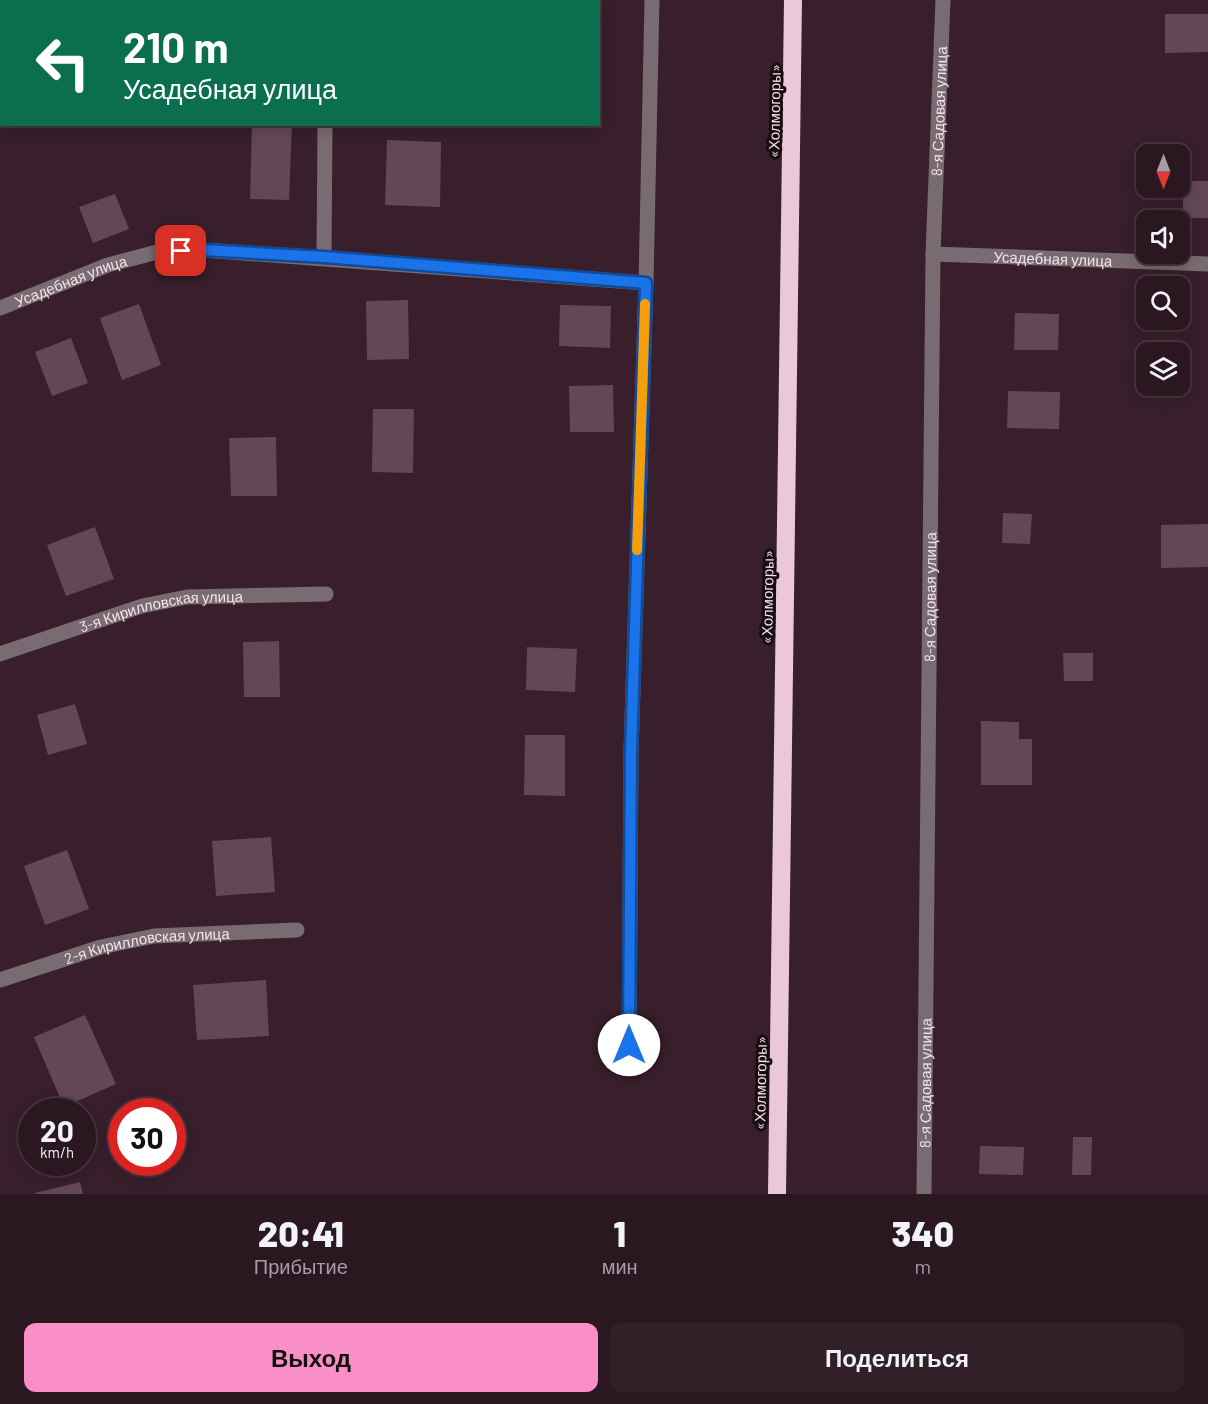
<!DOCTYPE html>
<html lang="ru">
<head>
<meta charset="utf-8">
<style>
	:root { --surface:#2a1720; --page:#322029; --text:#f1f3f6; --muted:#a59fa5; --line:#46363e; --accent:#fa8fc7 }
	body { margin:0; font-family:Barlow,sans-serif; background:var(--page); color:var(--text); height:100vh; display:flex; flex-direction:column; font-size:22px; white-space:nowrap }
	* { box-sizing:border-box; margin:0 }
	p { font-size:20px; color:var(--muted) }
	.icon { flex:none; width:33px; height:33px; fill:none; stroke:currentColor; stroke-width:2; stroke-linecap:round; stroke-linejoin:round }
	.map { position:relative; height:1194px; overflow:hidden }
	.details { display:flex; flex-direction:column; background:var(--surface); flex:1 }
	.details>* { flex:none }
	.top-card { position:absolute; left:0px; top:0px; width:600px; height:126px; box-shadow:0 3px 15px #0003,0 0 0 2px var(--line); background:#0b6e4f; color:#fff; overflow:hidden }
	.needle { width:39px; rotate:180deg }
	.fabs { position:absolute; left:1136px; top:144px; display:grid; gap:12px }
	.fabs a { display:grid; place-items:center; width:54px; height:54px; border-radius:12px; background:var(--surface); box-shadow:0 3px 15px #0003,0 0 0 2px var(--line); font-size:30px }
	.speed { position:absolute; left:18px; top:1098px; display:flex; gap:12px; font-size:30px; font-weight:700; text-align:center }
	.speed>* { display:grid; place-content:center; width:78px; height:78px; border-radius:50%; background:var(--surface); box-shadow:0 3px 15px #0003,0 0 0 2px var(--line); line-height:1 }
	.speed small { font-size:15px; font-weight:400 }
	.speed .limit { border:9px solid #d22; background:#fff; color:#111 }
	.pin { position:absolute; display:grid; place-items:center; width:51px; height:51px; color:#fff; margin:-26px; border-radius:12px; box-shadow:0 3px 9px #0006 }
	.me { position:absolute; width:66px; margin:-33px; rotate:0deg; stroke-linejoin:round; filter:drop-shadow(0 0 4px #0008) }
	.turn { display:flex; align-items:center; gap:21px; height:126px; padding:0 24px; font-size:27px }
	.turn .icon { width:78px; height:78px; stroke-width:2.5 }
	.turn b { display:block; font-size:42px; line-height:51px }
	.eta { display:flex; justify-content:space-evenly; align-items:center; height:102px; text-align:center }
	.eta b { font-size:36px; font-weight:800; line-height:42px }
	.cta { display:flex; gap:12px; margin-top:auto; padding:12px 24px }
	.cta a { flex:1; height:69px; border-radius:12px; background:var(--accent); color:#111; font-size:24px; font-weight:800; line-height:69px; text-align:center }
	.cta a+a { background:var(--page); color:var(--text) }
	.map>svg:first-child { display:block }
	.building { fill:#634755 }
	.lines { fill:none; stroke-linecap:round; stroke-linejoin:round }
	.minor { stroke:#786b71; stroke-width:15 }
	.highway { stroke:#eac8d8; stroke-width:18 }
	.route-casing { stroke:#114b97; stroke-width:15 }
	.route { stroke:#1a73e8; stroke-width:10 }
	.slow { stroke:#f59e0b; stroke-width:10 }
	.labels { text-anchor:middle; dominant-baseline:central; stroke-width:6; stroke-linejoin:round; paint-order:stroke }
	.street-label { font-size:15px; fill:#f4e2ea; stroke:#180d12 }
</style>
</head>
<body>
<div class="map">
<svg width="1208" height="1194" viewBox="0 0 1208 1194">
	<rect width="100%" height="100%" fill="#381f2b"/>
	<path class="building" d="M1165,14h43v38l-43,1z
		M252,124h40l-3,76 -39,-1z
		M387,140l54,2 -1,65 -55,-2z
		M1183,181h25v37h-25z
		M115,194l14,35 -36,14 -14,-36z
		M408,300l1,59 -42,1 -1,-59z
		M139,304l22,61 -39,15 -22,-62z
		M560,305l51,1 -1,42 -51,-2z
		M1015,313l44,1 -1,36h-44z
		M71,338l17,45 -36,13 -17,-44z
		M613,385l1,47h-44l-1,-46z
		M1008,391l52,1 -1,37 -52,-1z
		M373,409h41l-1,64 -41,-1z
		M276,437l1,59h-46l-2,-58z
		M1003,513l29,1 -2,30 -28,-1z
		M1208,524v43l-47,1v-43z
		M95,527l19,52 -48,17 -19,-51z
		M279,641l1,56h-36l-1,-55z
		M527,647l50,2 -2,43 -49,-2z
		M1063,653h30v28h-29z
		M75,704l12,40 -39,11 -11,-40z
		M981,721l38,1v17h13v46h-51z
		M525,735h40v61l-41,-1z
		M271,837l4,55 -59,4 -4,-55z
		M67,850l22,59 -44,16 -21,-59z
		M266,980l3,56 -72,4 -4,-55z
		M85,1015l31,69 -52,23 -30,-70z
		M1073,1137h19l-1,38h-19z
		M980,1146l44,1 -1,28 -44,-1z
		M80,1182l3,12h-48v-1z"/>
	<g class="lines">
		<g class="minor">
			<path d="M326,2v-2"/>
			<path id="s1" d="M933,254l275,10"/>
			<path d="M324,257l1,-133"/>
			<path id="s2" d="M0,308l108,-43 49,-13 47,-2 442,33"/>
			<path id="s3" d="M0,654l142,-48 45,-9 139,-3"/>
			<path id="s4" d="M0,980l101,-33 53,-11 143,-6"/>
			<path d="M629,1067l2,-315 15,-469 6,-283"/>
			<path id="s5" d="M924,1194l9,-940 10,-254"/>
		</g>
		<path class="highway" d="M777,1194l16,-1194"/>
	</g>
	<g class="lines">
		<g class="route-casing">
			<path id="route" d="M181,251l23,-1 120,7 322,26 -15,469 -2,293"/>
		</g>
		<use href="#route" class="route"/>
		<path class="slow" d="M637,550l8,-246"/>
	</g>
	<g class="labels">
		<g class="street-label">
			<text transform="translate(774 111) rotate(-89)">«Холмогоры»</text>
			<text stroke="none"><textPath href="#s5" startOffset="1083">8-я Садовая улица</textPath></text>
			<text stroke="none"><textPath href="#s1" startOffset="120">Усадебная улица</textPath></text>
			<text stroke="none"><textPath href="#s2" startOffset="76">Усадебная улица</textPath></text>
			<text transform="translate(767 597) rotate(-89)">«Холмогоры»</text>
			<text stroke="none"><textPath href="#s5" startOffset="597">8-я Садовая улица</textPath></text>
			<text stroke="none"><textPath href="#s3" startOffset="168">3-я Кирилловская улица</textPath></text>
			<text stroke="none"><textPath href="#s4" startOffset="152">2-я Кирилловская улица</textPath></text>
			<text transform="translate(760 1083) rotate(-89)">«Холмогоры»</text>
			<text stroke="none"><textPath href="#s5" startOffset="111">8-я Садовая улица</textPath></text>
		</g>
	</g>
</svg>
<div class="fabs">
<a><svg class="needle" viewBox="-14 -14 28 28"><path d="M0-13l5 13h-10z" fill="#e53935"/><path d="M0 13l5-13h-10z" fill="#a59fa5"/></svg></a>
<a><svg class="icon" aria-label="sound" viewBox="0 0 24 24"><path d="M4 9h4l5-4v14l-5-4H4zM17 9q2 3 0 6"/></svg></a>
<a><svg class="icon" aria-label="search" viewBox="0 0 24 24"><circle cx="10" cy="10" r="6"/><path d="M15 15l6 6"/></svg></a>
<a><svg class="icon" aria-label="layers" viewBox="0 0 24 24"><path d="M12 4l9 5-9 5-9-5zM3 14l9 5 9-5"/></svg></a>
</div>
<div class="speed"><div>20<small>km/h</small></div><div class="limit">30</div></div>
<div class="pin" style="left:181px;top:251px;background:#d93025"><svg class="icon" aria-label="arrive" viewBox="0 0 24 24"><path d="M6 21V4h12l-3 4 3 4H6"/></svg></div>
<svg class="me" style="left:629px;top:1045px" viewBox="-20 -20 40 40"><circle r="19" fill="#fff"/><path d="M0-13L10 11 0 6-10 11z" fill="#1a73e8"/></svg>
<div class="top-card">
<div class="turn"><svg class="icon" aria-label="left" viewBox="0 0 24 24"><path d="M17 20v-9H6M10 6l-5 5 5 5"/></svg><div><b>210 m</b>Усадебная улица</div></div>
</div>
</div>
<section class="details">
<div class="eta">
<div><b>20:41</b><p>Прибытие</p></div>
<div><b>1</b><p>мин</p></div>
<div><b>340</b><p>m</p></div>
</div>
<div class="cta"><a>Выход</a><a>Поделиться</a></div>
</section>
</body>
</html>
